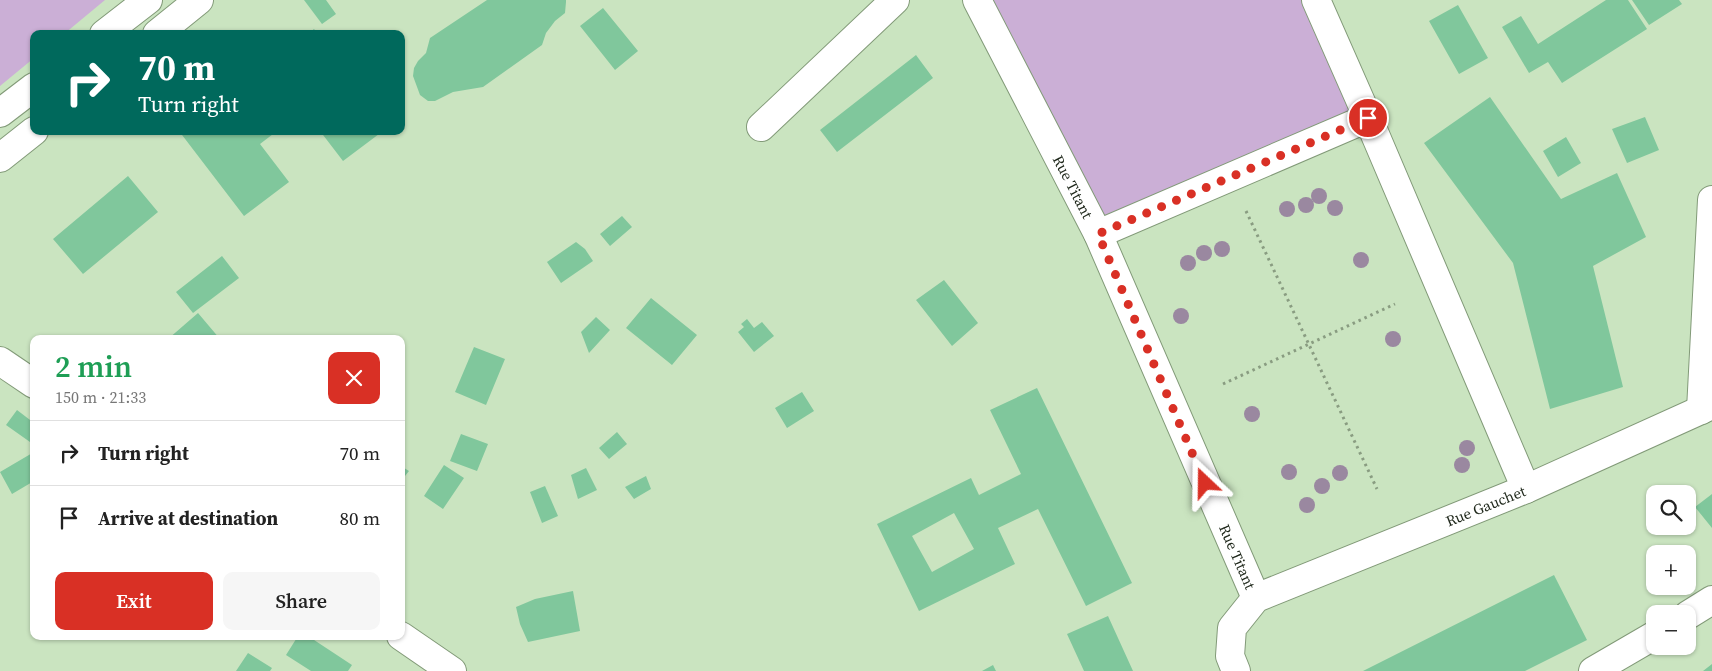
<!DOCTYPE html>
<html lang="en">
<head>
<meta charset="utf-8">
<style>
	:root { --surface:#fff; --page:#f6f6f6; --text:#222; --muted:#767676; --line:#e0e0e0; --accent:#d93025 }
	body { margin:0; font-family:"Source Serif 4",serif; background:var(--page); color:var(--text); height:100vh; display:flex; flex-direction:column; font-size:19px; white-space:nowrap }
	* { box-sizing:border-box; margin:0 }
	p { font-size:16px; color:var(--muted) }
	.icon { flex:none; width:28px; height:28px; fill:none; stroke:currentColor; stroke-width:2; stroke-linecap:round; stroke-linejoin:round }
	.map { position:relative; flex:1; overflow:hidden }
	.sheet { position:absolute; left:30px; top:335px; width:375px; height:305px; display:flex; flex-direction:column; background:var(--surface); border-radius:10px; box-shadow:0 1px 4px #0004 }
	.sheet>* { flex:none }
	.top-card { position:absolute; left:30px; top:30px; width:375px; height:105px; border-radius:10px; box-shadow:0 1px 4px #0004; background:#00695c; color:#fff; overflow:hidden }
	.fabs { position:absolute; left:1646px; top:485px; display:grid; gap:10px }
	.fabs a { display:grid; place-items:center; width:50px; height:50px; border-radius:10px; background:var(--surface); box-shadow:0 1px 4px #0004; font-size:25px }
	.pin { position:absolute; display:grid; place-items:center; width:42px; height:42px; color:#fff; margin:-21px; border:2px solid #fff; border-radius:50%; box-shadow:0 1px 5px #0007 }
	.me { position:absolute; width:55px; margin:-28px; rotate:337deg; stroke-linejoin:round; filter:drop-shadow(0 0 4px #0008) }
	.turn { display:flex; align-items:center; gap:18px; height:105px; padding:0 25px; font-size:22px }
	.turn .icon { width:65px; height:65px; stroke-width:2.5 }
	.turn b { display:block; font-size:35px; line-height:42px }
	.round { display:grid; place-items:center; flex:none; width:52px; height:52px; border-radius:10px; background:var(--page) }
	.head { display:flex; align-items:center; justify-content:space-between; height:85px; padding:0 25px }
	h1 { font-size:30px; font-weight:600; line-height:38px; color:#1e9e55 }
	.button { display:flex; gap:10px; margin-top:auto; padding:10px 25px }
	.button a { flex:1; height:58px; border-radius:10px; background:var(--accent); color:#fff; font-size:20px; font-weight:600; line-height:58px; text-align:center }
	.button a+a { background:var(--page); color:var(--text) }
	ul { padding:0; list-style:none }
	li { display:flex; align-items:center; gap:15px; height:65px; padding:0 25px; border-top:1px solid var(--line) }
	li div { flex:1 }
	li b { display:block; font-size:19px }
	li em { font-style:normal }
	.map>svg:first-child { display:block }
	.green { fill:#cbafd6 }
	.building { fill:#80c79c; fill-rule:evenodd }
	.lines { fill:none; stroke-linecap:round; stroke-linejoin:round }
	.minor-casing { stroke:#829a78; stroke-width:30 }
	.secondary-casing { stroke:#829a78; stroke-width:30 }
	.path { stroke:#899c81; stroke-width:3; stroke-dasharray:2.5 4; stroke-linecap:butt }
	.minor { stroke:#fff; stroke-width:28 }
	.secondary { stroke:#fff; stroke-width:28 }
	.tree { fill:#9a88a0 }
	.route { stroke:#d93025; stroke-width:9; stroke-dasharray:0 16.2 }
	.labels { text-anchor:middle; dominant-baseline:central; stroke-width:5; stroke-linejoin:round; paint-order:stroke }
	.street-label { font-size:15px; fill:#1e271a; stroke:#f7fff4 }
</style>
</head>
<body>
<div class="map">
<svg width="1712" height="671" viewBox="0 0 1712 671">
	<rect width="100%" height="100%" fill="#cae4c0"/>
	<path class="green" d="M0,0h105l-41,34h-30v24l-34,28z
		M982,0h334l52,118 -270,116z"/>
	<path class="building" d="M304,0h22l10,14 -14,10z
		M487,0h79v2l-1,11 -10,8 -9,12 -4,12 -59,42 -30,5 -18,9h-7l-8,-6 -7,-19 1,-8 4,-7 8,-8 4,-15z
		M1606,0h22l19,29 -85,54 -14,-21 -19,11 -27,-46 19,-11 17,28z
		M1632,0h47l3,4 -33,21z
		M1458,5l30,53 -29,16 -30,-53z
		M603,8l35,43 -23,19 -35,-44z
		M314,29l4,5h-10z
		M916,55l17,23 -96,74 -17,-22z
		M1490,97l71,102 56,-26 29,64 -53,29 30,121 -73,22 -37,-146 -89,-120z
		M1645,117l14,33 -32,13 -15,-34z
		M179,131h98l-17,13 29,38 -45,34z
		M320,131h63l-40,30z
		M1566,137l15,26 -23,14 -15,-26z
		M128,176l30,36 -75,62 -30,-35z
		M622,216l10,11 -22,19 -10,-12z
		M576,242l9,7 8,12 -32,22 -14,-21z
		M222,256l17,22 -46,35 -17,-21z
		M944,280l34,43 -26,23 -36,-46z
		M651,298l46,37 -25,30 -46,-37z
		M198,313l22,26h-52z
		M596,317l14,13 -21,23 -8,-21z
		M747,319l7,9 8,-6 12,14 -20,16 -16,-20 6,-5 -3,-3z
		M474,347l31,12 -19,46 -31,-13z
		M1037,388l95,195 -46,23 -48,-97 -40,19 17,36 -96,47 -42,-87 94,-46 8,17 42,-21 -31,-64zM954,513l20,36 -42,23 -20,-36z
		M802,392l12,19 -27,17 -12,-20z
		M17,410l17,13v14l-4,5 -24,-17z
		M617,432l10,12 -18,15 -10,-11z
		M461,434l27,10 -11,27 -27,-10z
		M34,452v29l-22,13 -12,-22z
		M444,465l20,13 -21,31 -19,-13z
		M401,466l8,5 -8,10z
		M586,468l11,22 -19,9 -7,-24z
		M646,476l5,13 -17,10 -9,-12z
		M545,486l13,30 -16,7 -12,-31z
		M1712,494v34l-17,-21z
		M1554,575l33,65 -62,31h-162z
		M573,591l7,40 -52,11 -8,-18 -4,-17 19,-8z
		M1108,616l25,55h-49l-17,-37z
		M298,636h10l44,29 -4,6h-37l-25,-16z
		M248,653l24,15 -2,3h-34z
		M1712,664v7h-9z
		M993,665l3,6h-14z"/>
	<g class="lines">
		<g class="minor-casing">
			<g id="minor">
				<path id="s1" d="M977,0l121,234 158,364"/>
				<path d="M1316,0l52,118 158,371"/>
				<path d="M761,127l134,-127"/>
				<path d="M1098,234l270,-116"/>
				<path d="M0,361l34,23"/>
				<path d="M1701,410l11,-210"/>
				<path d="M1688,615l24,-15"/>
				<path d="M401,636l51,35"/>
				<path id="s2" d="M1236,671l-6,-15 2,-28 24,-30 270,-109 186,-84"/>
				<path d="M1593,671l62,-36"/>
			</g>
		</g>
		<g class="secondary-casing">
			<path id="secondary" d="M104,34l44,-34
				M157,34l42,-34
				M0,113l34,-26
				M0,158l34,-27"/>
		</g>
		<path class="path" d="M1246,211l131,278
			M1223,384l172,-80"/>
		<use href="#minor" class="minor"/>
		<use href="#secondary" class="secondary"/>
	</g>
	<g class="tree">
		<circle cx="1319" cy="196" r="8"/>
		<circle cx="1306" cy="205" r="8"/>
		<circle cx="1335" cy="208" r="8"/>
		<circle cx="1287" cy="209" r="8"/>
		<circle cx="1222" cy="249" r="8"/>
		<circle cx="1204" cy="253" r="8"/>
		<circle cx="1361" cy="260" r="8"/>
		<circle cx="1188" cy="263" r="8"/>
		<circle cx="1181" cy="316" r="8"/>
		<circle cx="1393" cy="339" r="8"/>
		<circle cx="1252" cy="414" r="8"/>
		<circle cx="1467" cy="448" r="8"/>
		<circle cx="1462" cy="465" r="8"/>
		<circle cx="1289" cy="472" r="8"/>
		<circle cx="1340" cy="473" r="8"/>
		<circle cx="1322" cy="486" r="8"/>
		<circle cx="1307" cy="505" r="8"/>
	</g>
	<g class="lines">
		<path class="route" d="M1205,483l-107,-249 270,-116"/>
	</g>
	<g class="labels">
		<g class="street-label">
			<text stroke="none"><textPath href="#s1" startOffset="210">Rue Titant</textPath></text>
			<text stroke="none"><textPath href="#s2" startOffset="330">Rue Gauchet</textPath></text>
			<text stroke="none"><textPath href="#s1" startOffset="615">Rue Titant</textPath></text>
		</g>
	</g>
</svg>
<div class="fabs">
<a><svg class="icon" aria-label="search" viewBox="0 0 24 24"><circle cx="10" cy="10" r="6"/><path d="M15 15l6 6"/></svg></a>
<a>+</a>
<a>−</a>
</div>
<div class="pin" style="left:1368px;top:118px;background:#d93025"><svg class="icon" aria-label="arrive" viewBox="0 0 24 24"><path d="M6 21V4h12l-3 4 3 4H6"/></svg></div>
<svg class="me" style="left:1205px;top:483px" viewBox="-20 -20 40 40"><path d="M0-17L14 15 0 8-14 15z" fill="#d93025" stroke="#fff" stroke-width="4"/></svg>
<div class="top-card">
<div class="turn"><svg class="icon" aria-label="right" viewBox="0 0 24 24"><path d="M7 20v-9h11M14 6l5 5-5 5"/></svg><div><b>70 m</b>Turn right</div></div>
</div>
<section class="sheet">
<div class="head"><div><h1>2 min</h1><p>150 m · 21:33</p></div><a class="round" style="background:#d93025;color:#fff"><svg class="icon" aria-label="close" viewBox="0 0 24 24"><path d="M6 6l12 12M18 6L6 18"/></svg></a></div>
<ul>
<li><svg class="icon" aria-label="right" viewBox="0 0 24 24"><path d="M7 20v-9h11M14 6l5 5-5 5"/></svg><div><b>Turn right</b></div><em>70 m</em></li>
<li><svg class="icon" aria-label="arrive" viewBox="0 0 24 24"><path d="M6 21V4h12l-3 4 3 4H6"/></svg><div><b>Arrive at destination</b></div><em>80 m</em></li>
</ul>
<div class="button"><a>Exit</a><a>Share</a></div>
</section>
</div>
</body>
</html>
